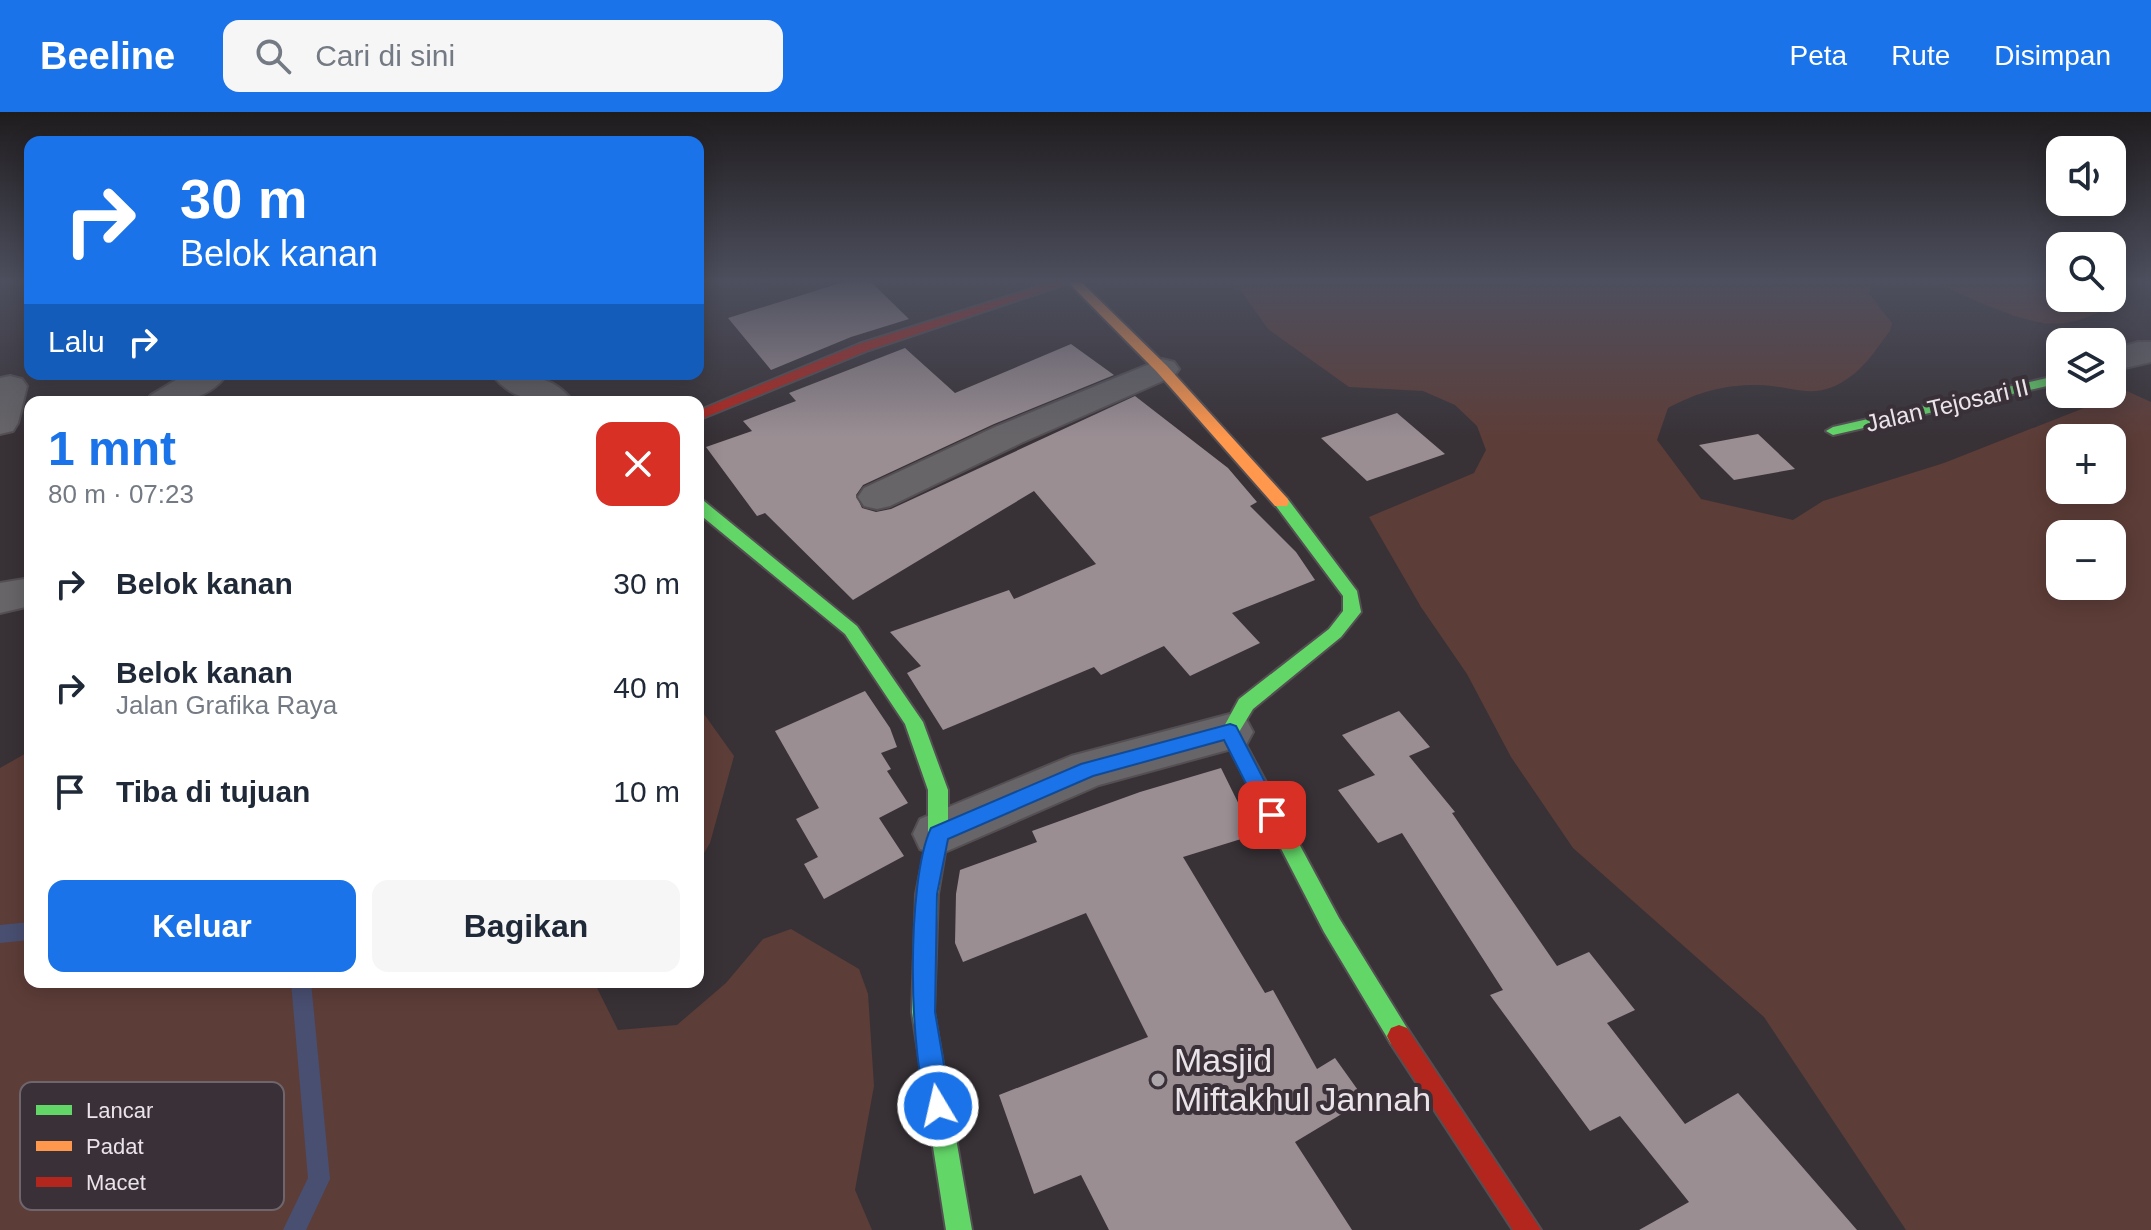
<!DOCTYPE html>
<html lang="id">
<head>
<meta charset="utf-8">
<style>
	:root { --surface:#fff; --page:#f6f6f7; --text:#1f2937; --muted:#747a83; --accent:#1a73e8 }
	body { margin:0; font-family:Helvetica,sans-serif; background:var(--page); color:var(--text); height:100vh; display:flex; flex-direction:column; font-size:30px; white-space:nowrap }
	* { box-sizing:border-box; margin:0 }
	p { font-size:26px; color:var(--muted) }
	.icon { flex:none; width:44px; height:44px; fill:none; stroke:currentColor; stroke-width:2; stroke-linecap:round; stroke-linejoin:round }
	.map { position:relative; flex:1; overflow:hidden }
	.sheet { position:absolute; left:24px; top:284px; width:680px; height:592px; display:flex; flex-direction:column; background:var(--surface); border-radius:16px; box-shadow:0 4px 20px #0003 }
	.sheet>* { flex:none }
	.banner { position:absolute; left:24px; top:24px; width:680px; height:244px; border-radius:16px; box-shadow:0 4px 20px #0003; background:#1a73e8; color:#fff; overflow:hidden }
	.buttons { position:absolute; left:2046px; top:24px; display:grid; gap:16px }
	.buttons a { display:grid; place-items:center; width:80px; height:80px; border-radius:16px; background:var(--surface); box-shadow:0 4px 20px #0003; font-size:40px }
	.pin { position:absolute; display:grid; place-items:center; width:68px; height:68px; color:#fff; margin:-34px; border-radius:16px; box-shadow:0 4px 12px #0006 }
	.me { position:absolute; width:88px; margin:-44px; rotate:351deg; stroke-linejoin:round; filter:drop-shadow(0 0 6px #0008) }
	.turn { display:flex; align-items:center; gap:28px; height:168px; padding:0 24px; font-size:36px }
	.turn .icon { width:104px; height:104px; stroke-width:2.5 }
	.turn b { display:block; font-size:56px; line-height:68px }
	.then { display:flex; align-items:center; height:76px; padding:0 24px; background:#0003; gap:16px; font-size:30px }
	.round { display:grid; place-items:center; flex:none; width:84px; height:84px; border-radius:16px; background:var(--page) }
	.summary { display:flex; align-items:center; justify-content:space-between; height:136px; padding:0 24px }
	h1 { font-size:48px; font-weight:700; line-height:60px; color:var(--accent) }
	.action { display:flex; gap:16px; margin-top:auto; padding:16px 24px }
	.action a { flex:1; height:92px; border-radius:16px; background:var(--accent); color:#fff; font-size:32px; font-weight:700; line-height:92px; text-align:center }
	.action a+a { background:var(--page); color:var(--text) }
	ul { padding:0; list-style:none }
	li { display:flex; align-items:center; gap:24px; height:104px; padding:0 24px }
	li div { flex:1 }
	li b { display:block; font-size:30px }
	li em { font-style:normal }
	header { display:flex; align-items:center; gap:48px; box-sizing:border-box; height:112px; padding:0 40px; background:var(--accent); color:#fff }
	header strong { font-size:38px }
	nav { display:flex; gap:44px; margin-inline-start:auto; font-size:28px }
	.search { width:560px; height:72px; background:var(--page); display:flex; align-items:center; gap:20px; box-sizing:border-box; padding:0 28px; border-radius:16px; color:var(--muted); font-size:30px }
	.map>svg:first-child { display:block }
	.green { fill:#5d3d38; fill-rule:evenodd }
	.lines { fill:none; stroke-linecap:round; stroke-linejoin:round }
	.stream { fill:#494f71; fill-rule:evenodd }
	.building { fill:#9a8e93 }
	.street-casing { stroke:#544f53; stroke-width:4 }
	.fast-casing { stroke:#544f53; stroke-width:4 }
	.slow-casing { stroke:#544f53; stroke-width:4 }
	.jam-casing { stroke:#544f53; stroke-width:4 }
	.street { fill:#676568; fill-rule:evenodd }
	.fast { fill:#63d668; fill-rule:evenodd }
	.slow { fill:#ff974d; fill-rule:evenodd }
	.jam { fill:#b3261e; fill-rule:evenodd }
	.route { fill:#1a73e8; stroke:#114b97; stroke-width:2 }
	.poi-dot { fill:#aca6ab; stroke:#3a3038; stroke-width:3 }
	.labels { text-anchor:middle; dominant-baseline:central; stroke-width:8; stroke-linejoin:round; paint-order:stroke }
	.far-street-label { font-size:24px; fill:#eae4e9; stroke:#3a3038 }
	.near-poi-label { font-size:34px; fill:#eae4e9; stroke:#3a3038; text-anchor:start }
	.key { fill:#3a3038; stroke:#6f666d; stroke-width:2 }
	.key-label { font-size:22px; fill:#eae4e9 }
</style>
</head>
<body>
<header>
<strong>Beeline</strong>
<div class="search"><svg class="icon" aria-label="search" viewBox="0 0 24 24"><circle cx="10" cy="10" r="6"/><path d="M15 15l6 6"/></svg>Cari di sini</div>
<nav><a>Peta</a><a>Rute</a><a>Disimpan</a></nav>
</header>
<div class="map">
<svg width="2151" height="1118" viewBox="0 0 2151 1118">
	<rect width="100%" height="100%" fill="#383237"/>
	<path class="green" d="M1234,169h638l-3,13 23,29 -2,8c-11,14 -22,32 -36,43 -39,30 -56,12 -96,11 -35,0 -60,7 -90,23l-11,32 44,59 92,21 30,-19 121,-38 183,-72 24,11v828h-245l-142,-213 -191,-169 -62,-91 -44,-83 -46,-67 -52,-90 105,-44 12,-23 -9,-24 -22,-21 -32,-14 -74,-4 -81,-58zM2112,326v52h-52v-52zM2112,422v52h-52v-52z
		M1932,169h128v17h42l4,3v8c-13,5 -27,13 -42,14 -39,5 -95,-27 -132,-42z
		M698,599l6,3 30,42 -24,87 -12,20z
		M30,639v231h564l24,48 59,-5 49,-42 37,-44 28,-10 68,40 9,25 6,92 -19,104 17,40h-872v-462z"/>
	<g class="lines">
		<path class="stream" d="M30,810v18l-30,3v-18z
			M291,870h20l19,197 -24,51h-23l25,-52z"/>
	</g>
	<path class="building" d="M847,169h23l39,38 -58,18 -80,33 -43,-52z
		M1071,232l43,31 -120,49 -131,61 -7,10 6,13 14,4 15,-3 244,-113 93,72 29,34 -7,4 46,46 19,28 -83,33 28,30 -70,33 -26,-30 -63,29 -7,-8 -151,63 -36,-57 14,-7 -31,-34 119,-42 5,9 82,-35 -62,-73 -181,109 -88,-87 -8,3 -51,-69 46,-16 -9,-10 53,-20 -7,-8 116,-45 50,45z
		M1397,301l48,41 -78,27 -46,-43z
		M1758,322l37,35 -61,11 -35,-35z
		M865,579l25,37 7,19 -16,6 10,16 -4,2 21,32 -29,15 25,38 -80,43 -20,-35 14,-7 -22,-38 23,-11 -44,-77z
		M1399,599l31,36 -21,9 46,56 -3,1 105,153 32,-14 46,58 -28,13 78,101 53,-31 119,137h-218l50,-28 -69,-86 -30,15 -100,-136 13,-5 -101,-157 -24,10 -40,-53 37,-15 -33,-40z
		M1221,656l33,67 -71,22 82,136 8,-3 44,79 18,-11 30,42 -70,42 57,88h-243l-28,-55 -47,19 -35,-99 149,-58 -62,-124 -123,49 -8,-19 1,-49 4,-24 77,-28 -5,-11 108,-39z"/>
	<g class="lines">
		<g class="street-casing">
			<path id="street" d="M2138,230h13v20l-39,9v-21z
				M1162,247l12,3 5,7 -5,7 -153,67 -131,63 -13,3 -13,-3 -6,-9 6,-9 131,-61z
				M186,262h41c-19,28 -51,28 -81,28l5,-7z
				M492,262c30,0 62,0 81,28 -30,0 -62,0 -81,-28z
				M10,264l12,3 5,7 -9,37 -5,8 -13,3v-56z
				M30,466v28l-30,7v-30z
				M1230,602l16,5 7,13 -7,13 -147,40 -161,70 -18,-6 -7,-15 7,-15 151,-63z"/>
		</g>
		<g class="fast-casing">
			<path id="fast" d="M2060,263v8l-227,52 -7,-4 7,-4z
				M1281,385l6,1 70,93 4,21 -20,25 -88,72 -14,23 100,186 68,110 4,8 -4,8 -8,3 -8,-3 -67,-112 -103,-200 18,-33 90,-70 14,-18v-15l-70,-94z
				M698,388l6,1 153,125 66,96 25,68v44l-10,60 -4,118 38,218h-26l-34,-218 4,-118 12,-60v-44l-23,-66 -60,-90 -147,-121z"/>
		</g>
		<g class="slow-casing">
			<path id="slow" d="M1067,169h13l87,85 120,132 2,4 -2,4h-12l-118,-134z"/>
		</g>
		<g class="jam-casing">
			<path id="jam" d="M1056,169h18l-205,69 -171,70v-9l161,-67z
				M1399,913l8,3 134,202h-28l-122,-186 -4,-8 4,-8z"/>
		</g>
		<use href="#street" class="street"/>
		<use href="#fast" class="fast"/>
		<use href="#slow" class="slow"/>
		<use href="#jam" class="jam"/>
	</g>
	<linearGradient id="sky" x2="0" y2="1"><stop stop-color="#1f1c1e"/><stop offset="0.52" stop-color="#4d4f5e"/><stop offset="1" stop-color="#4d4f5e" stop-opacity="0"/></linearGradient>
	<rect width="2151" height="325" fill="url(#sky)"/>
	<path class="route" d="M1230,612l6,2 43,83 3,6 -3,6 -7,2 -7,-2 -41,-81 -131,36 -145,63 -11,55 -2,118 16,94 -4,8 -9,4 -8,-4c-22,-53 -24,-234 1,-286l150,-64z"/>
	<circle class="poi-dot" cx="1158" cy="968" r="8"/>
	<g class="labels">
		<g class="far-street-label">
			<text transform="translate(1947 293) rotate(-13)">Jalan Tejosari II</text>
		</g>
		<g class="near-poi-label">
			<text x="1174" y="948">Masjid<tspan x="1174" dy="39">Miftakhul Jannah</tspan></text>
		</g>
	</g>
	<rect x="20" y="970" width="264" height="128" rx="12" class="key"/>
	<rect x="36" y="993" width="36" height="10" fill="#63d668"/>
	<rect x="36" y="1029" width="36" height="10" fill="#ff974d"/>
	<rect x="36" y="1065" width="36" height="10" fill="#b3261e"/>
	<g class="key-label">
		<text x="86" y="1006">Lancar</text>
		<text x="86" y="1042">Padat</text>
		<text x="86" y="1078">Macet</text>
	</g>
</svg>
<div class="buttons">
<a><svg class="icon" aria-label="sound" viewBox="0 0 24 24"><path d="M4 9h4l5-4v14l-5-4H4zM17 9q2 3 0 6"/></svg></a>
<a><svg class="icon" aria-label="search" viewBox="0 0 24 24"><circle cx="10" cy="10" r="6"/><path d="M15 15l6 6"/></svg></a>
<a><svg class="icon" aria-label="layers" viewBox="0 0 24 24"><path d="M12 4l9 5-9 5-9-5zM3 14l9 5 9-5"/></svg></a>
<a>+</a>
<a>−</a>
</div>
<div class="pin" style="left:1272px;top:703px;background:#d93025"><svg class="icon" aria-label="arrive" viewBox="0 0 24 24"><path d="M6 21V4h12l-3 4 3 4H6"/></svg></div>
<svg class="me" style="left:938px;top:994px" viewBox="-20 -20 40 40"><circle r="17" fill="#1a73e8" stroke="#fff" stroke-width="3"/><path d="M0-11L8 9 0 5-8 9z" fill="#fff"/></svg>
<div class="banner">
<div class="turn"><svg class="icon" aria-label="right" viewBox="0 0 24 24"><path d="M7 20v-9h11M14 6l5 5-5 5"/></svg><div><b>30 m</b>Belok kanan</div></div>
<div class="then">Lalu<svg class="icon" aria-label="right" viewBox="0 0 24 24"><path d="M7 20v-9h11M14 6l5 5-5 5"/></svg></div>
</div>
<section class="sheet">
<div class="summary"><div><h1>1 mnt</h1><p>80 m · 07:23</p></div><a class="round" style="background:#d93025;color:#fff"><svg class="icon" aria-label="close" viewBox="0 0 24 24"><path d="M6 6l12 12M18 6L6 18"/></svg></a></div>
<ul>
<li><svg class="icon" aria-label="right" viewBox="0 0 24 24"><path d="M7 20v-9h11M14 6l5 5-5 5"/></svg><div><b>Belok kanan</b></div><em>30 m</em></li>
<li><svg class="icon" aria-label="right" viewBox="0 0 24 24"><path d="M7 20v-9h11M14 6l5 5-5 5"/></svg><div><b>Belok kanan</b><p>Jalan Grafika Raya</p></div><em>40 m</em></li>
<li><svg class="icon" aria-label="arrive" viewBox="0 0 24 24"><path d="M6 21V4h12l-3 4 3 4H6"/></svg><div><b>Tiba di tujuan</b></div><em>10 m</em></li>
</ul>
<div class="action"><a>Keluar</a><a>Bagikan</a></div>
</section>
</div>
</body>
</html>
